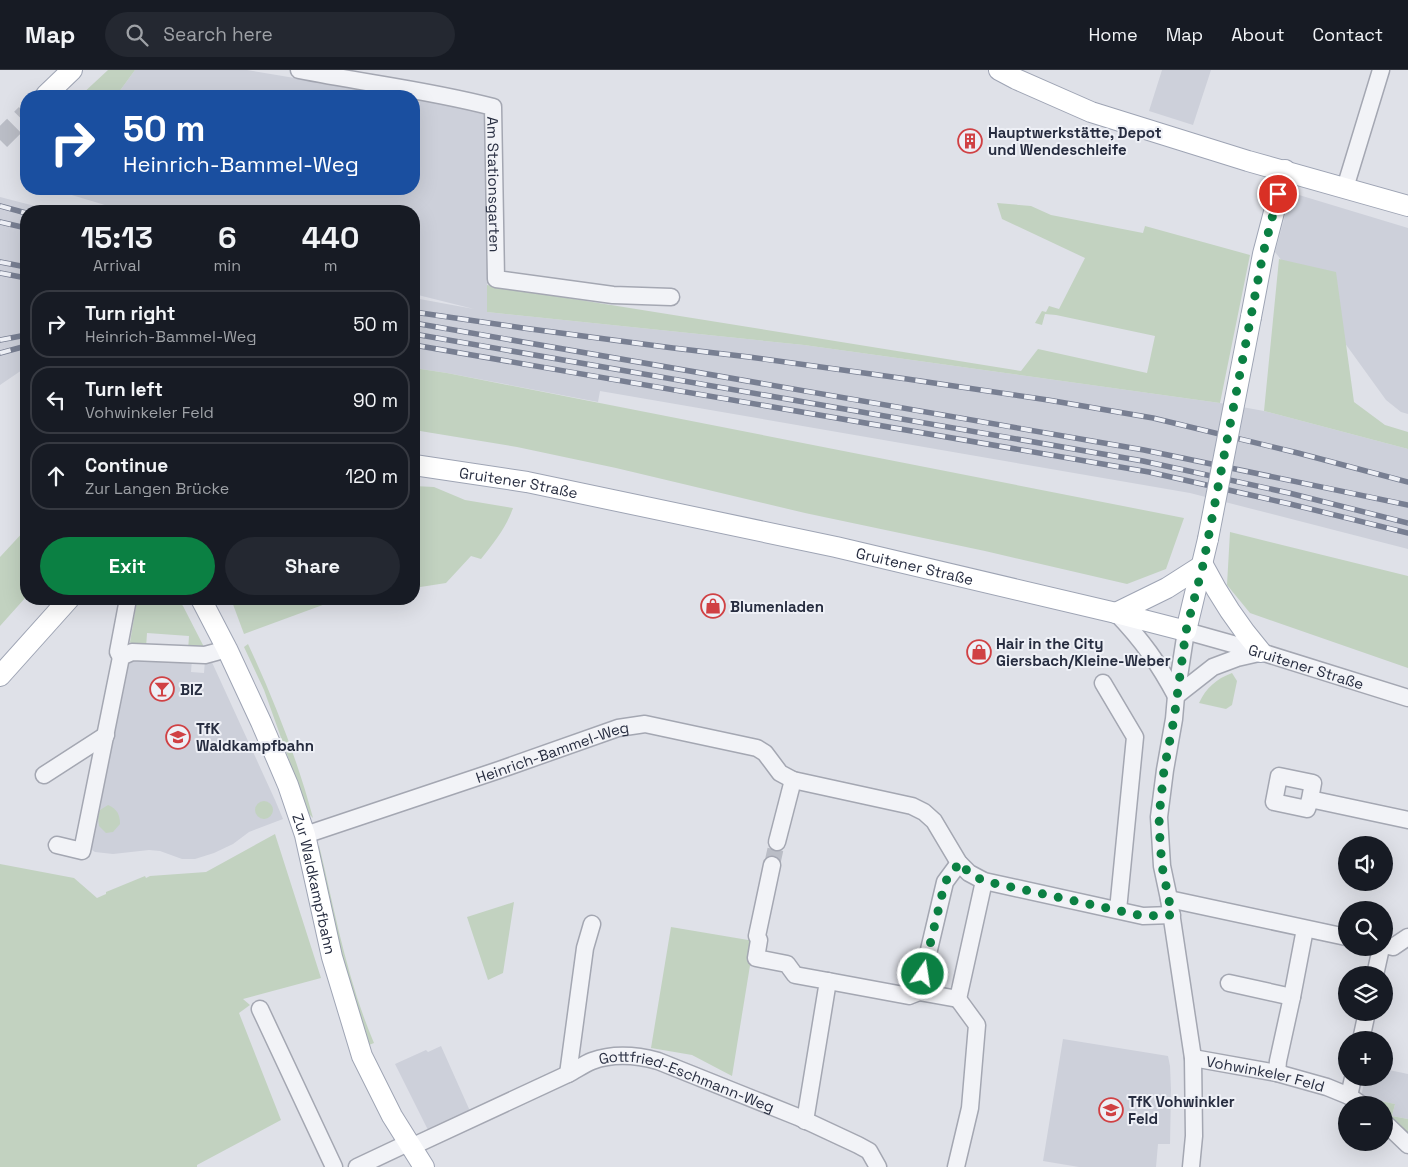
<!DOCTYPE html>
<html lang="en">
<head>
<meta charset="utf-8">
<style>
	:root { --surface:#171b24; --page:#242831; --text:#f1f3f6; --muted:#9ea1a6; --line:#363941; --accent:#0b8043 }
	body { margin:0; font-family:"Space Grotesk",sans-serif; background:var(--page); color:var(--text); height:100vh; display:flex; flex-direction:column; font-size:19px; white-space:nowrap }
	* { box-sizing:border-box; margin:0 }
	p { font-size:16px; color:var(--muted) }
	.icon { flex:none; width:28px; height:28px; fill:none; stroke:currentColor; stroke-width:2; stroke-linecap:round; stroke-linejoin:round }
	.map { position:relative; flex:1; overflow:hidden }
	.sheet { position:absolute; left:20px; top:135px; width:400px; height:400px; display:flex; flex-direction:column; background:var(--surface); border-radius:20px; box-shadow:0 5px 20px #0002 }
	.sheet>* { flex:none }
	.banner { position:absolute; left:20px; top:20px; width:400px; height:105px; border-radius:20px; box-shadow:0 5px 20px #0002; background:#1a4fa0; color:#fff; overflow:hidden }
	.buttons { position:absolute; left:1338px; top:766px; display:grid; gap:10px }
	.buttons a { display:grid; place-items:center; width:55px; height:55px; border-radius:50%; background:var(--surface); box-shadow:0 5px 20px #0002; font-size:25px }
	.pin { position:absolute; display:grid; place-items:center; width:42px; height:42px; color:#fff; margin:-21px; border:2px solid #fff; border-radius:50%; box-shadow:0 1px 5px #0007 }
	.me { position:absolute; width:55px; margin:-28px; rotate:13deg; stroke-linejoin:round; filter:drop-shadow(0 0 4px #0008) }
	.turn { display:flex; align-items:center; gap:18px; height:105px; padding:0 20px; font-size:22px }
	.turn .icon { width:65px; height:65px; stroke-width:2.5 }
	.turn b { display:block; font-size:35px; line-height:42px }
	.eta { display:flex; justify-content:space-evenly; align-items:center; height:85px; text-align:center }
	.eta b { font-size:30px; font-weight:700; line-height:35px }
	.button { display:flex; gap:10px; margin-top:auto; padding:10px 20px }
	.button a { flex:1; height:58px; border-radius:30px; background:var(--accent); color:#fff; font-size:20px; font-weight:700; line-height:58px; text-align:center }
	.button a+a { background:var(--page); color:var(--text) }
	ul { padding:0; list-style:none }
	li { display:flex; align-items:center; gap:15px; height:68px; margin:0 10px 8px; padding:0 10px; border:2px solid var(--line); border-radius:20px }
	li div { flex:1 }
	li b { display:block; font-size:19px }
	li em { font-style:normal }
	header { display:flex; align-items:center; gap:30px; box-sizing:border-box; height:70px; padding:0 25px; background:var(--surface); border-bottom:1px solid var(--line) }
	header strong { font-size:24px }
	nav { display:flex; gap:28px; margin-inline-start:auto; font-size:18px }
	.search { width:350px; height:45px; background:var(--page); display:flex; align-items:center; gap:12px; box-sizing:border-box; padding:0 18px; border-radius:28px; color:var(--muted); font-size:19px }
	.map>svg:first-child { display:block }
	.built { fill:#cdd0da }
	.green { fill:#c2d2c0 }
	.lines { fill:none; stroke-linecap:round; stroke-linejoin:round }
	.minor-tunnel { stroke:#babdc6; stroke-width:16; stroke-dasharray:16 8; stroke-linecap:butt }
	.major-tunnel { stroke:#babdc6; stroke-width:20; stroke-dasharray:20 10; stroke-linecap:butt }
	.minor-casing { stroke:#a4a7b2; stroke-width:19 }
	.major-casing { stroke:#9ea4b4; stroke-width:22 }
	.minor { stroke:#f2f3f7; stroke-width:16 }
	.major { stroke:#fff; stroke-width:20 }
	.rail-casing { stroke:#787f92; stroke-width:5.5 }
	.rail { stroke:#eef0f6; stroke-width:4; stroke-dasharray:11; stroke-linecap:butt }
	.major-bridge-casing { stroke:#9ea4b4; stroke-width:22; stroke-linecap:butt }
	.major-bridge { stroke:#fff; stroke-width:20 }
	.route { stroke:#0b8043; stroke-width:9; stroke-dasharray:0 16.2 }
	.labels { text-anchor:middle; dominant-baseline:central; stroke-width:4; stroke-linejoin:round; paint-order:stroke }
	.poi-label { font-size:15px; font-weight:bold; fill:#272d40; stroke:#eef0f6; text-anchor:start }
	.street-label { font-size:15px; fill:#272d40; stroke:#eef0f6 }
</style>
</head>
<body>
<header>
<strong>Map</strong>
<div class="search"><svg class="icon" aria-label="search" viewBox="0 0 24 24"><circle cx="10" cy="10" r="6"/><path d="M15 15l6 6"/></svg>Search here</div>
<nav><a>Home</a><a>Map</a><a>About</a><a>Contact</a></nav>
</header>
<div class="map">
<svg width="1408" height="1097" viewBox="0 0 1408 1097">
	<rect width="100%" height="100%" fill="#dfe1e8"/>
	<path class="built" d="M135,0h112l156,26h-285l1,-4z
		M1162,0h49l-18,55 -44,-14z
		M414,28l75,14 -2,200 317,33 416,58 44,8 144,38v100l-218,-56 -590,-102 -2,11 -151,-29 -33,-5v-70l60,11 -60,-15v-83h-289l-60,-18 1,-4h348z
		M1294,125h5l109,33v186l-7,-2 -15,-12 -60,-83 -51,-65 14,-51 1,-3z
		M0,127l54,14h-28v167l-4,-8 -22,15z
		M133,588l59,1 -1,13 13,1 1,-13 5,-2 65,142 8,19 -34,13 -16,12 -19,9 -19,6h-13l-22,-8 -11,-1 -36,4 -18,-2 -6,-4 36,-183z
		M1063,969l105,17 2,10 1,24 -1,54h-12l-2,23h-77l-36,-6z
		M441,976l29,65 -42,19 -33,-66 31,-14 2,2z
		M1384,999l24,5v45l-16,-3 3,-12 -34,-7 4,-19h19z"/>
	<path class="green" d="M108,0h27l-16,22 -1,4h-38z
		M997,133l34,3 20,9 92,18 2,-7 105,29 -30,148 -416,-58 -317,-33v-27l534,86 17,-22 109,24 8,-37 -99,-21 -11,-1 -3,11 -7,-2 7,-12 4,1 3,-6 10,3 26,-51 -83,-39z
		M1279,189l57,13 18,130 31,23 23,7v17l-144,-38z
		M414,298l33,5 737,145 -18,51 -39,15 -142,-33 -180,-38 -189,-45 -99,-21 -103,-17z
		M414,416l20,1 31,13 48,8c-7,20 -19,35 -32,51l-10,-3 -25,27 -32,5z
		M26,459v68l-26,29v-69z
		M1230,462l178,44v92l-158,-55 -23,-28z
		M131,529h46l6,7 21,41 -16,4 1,-15 -42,-3 -1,15 -12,-1 -4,-5 7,-42z
		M231,529h108l-95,35z
		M248,574c26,56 49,114 65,174l-5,-5 -44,-123 -20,-43z
		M1232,603l5,8 -5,24 -6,4 -27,-6c7,-15 17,-24 33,-30z
		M255 740a9 9 0 1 1 18 0a9 9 0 1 1-18 0Z
		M108,735c9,4 12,9 12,19l-7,8 -7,1 -7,-7 -1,-8 2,-8z
		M275,764l46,144 -78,21 7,6 -11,8 42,107 -84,45v2h-197v-303l74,14 23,20 9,-4v-2l39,-16 1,2 4,-2 56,-4z
		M319,775c16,67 28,135 55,198l-5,2 -11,-23 -41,-168z
		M514,832l-11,71 -15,7 -21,-63z
		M671,857l83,14 -22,135 -40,-21 -41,-7z
		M1361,1027l34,7 -3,12 16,3v16l-24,-22v-8h-11z"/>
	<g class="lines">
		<path class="minor-tunnel" d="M772,795l5,-23"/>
		<path class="major-tunnel" d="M0,70l26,-26"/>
		<g class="minor-casing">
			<g id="minor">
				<path id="s1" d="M299,0c65,13 130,20 194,37l3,172 117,16 58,2"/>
				<path d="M1345,118l36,-118"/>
				<path d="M1116,543c26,27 43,51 60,83"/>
				<path d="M121,587l-3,-5 10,-53"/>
				<path d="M1103,613l32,54 -17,173"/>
				<path d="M1176,626l37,-29 24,-9 22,-5"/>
				<path d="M44,705l62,-40"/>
				<path d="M1310,729l-3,10 -33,-7 5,-26 34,7 -3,16 98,21"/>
				<path id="s2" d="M305,765l194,-65 119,-42 27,-4 112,24 8,5 15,20 13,7 119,26 12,6 10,9 25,42 10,10 15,8 159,35 29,-1"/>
				<path d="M777,772l16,-62"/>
				<path d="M57,775l25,6 39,-194 11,-5 73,3 22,-6"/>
				<path d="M959,793l-14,19 -26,110 39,7 26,-118"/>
				<path d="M772,795l-15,71 2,4 -3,18 31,6 8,11 33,6 -23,140"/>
				<path d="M1169,829l177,38"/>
				<path d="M1384,875l9,2 15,-10"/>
				<path d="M1375,905l6,-27"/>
				<path d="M828,911l81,15 10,-4"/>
				<path d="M1229,913l63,14"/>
				<path d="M260,939l74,158"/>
				<path d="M1361,970l6,-28"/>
				<path id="s3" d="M1193,988l84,15 50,14 22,9 13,9"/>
				<path d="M1277,1003l1,-12 14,-64 13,-68"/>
				<path d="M568,1004l17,-126 7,-24"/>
				<path d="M1349,1026l4,-18"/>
				<path d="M1384,1052l24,23"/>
				<path id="s4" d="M411,1077l157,-73c8,-4 16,-10 24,-13 22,-8 44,-6 66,0l140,56 60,28 11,6 9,16"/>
				<path d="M357,1097l51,-24"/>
				<path d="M956,1097l14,-59 7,-83 -19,-26"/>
				<path id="s5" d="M1191,1097l3,-31 -1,-78 -24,-159 -7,-33 -3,-49 6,-47 9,-51 2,-23 10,-65 75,21 147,46"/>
			</g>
		</g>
		<g class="major-casing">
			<g id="major">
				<path d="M999,0l17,9 75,33 157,49 160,45"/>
				<path d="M46,25l26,-25"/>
				<path d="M1251,247l12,-63 22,-84"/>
				<path id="s6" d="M414,395l113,17 309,65 280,66 70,18 22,-92"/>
				<path d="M1203,495c17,33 34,59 58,87"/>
				<path id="s7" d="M201,529l26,50 34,73 27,63 17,50 27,122 30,99 30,60 32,51"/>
				<path d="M1116,543l51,-25 36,-23"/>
				<path d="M0,606l69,-77"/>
			</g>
		</g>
		<use href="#minor" class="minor"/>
		<use href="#major" class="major"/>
		<g class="rail-casing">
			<path id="rail" d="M0,136l26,7
				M0,152l26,6
				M0,192l26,5
				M0,203l26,5
				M414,242l109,16 150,20 76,9 158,22 141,21 105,18 145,35 110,29
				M414,253l730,127 264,55
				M414,264l729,127 146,32 119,30
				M0,270l26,-5
				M414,275l735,127 141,32 118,29
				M0,283l26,-7"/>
		</g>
		<use href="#rail" class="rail"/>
		<g class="major-bridge-casing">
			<path id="major-bridge" d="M1208,469l43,-222"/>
		</g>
		<use href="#major-bridge" class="major-bridge"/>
	</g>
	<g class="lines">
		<path class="route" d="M923,904l22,-92 15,-20 9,11 15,8 159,35 29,-1 -10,-49 -2,-25 -1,-24 5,-47 10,-51 12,-88 17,-66 60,-311 15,-60"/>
	</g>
	<defs>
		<g id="building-ring" transform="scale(1.25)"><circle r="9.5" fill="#eef0f6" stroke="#d04144" stroke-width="1.5"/><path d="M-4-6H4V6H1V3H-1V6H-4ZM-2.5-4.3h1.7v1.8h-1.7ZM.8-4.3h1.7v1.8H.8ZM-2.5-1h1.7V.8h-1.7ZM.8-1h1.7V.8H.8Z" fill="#d04144"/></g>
		<g id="shop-ring" transform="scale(1.25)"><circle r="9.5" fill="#eef0f6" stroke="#d04144" stroke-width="1.5"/><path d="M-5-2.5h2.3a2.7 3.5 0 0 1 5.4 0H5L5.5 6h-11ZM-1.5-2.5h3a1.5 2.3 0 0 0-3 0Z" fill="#d04144"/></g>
		<g id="bar-ring" transform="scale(1.25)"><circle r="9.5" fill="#eef0f6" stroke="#d04144" stroke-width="1.5"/><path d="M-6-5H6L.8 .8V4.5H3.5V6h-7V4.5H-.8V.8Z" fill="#d04144"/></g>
		<g id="school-ring" transform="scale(1.25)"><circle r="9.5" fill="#eef0f6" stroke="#d04144" stroke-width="1.5"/><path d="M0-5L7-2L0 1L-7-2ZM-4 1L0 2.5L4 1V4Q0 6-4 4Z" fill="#d04144"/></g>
	</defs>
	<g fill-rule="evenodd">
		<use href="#building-ring" x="970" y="71"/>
		<use href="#shop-ring" x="713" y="536"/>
		<use href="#shop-ring" x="979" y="582"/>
		<use href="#bar-ring" x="162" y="619"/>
		<use href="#school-ring" x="178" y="667"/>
		<use href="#school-ring" x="1111" y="1040"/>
	</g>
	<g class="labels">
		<g class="poi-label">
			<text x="988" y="62">Hauptwerkstätte, Depot<tspan x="988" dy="17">und Wendeschleife</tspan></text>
			<text x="730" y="536">Blumenladen</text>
			<text x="996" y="573">Hair in the City<tspan x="996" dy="17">Giersbach/Kleine-Weber</tspan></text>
			<text x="180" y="619">BIZ</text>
			<text x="196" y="658">TfK<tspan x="196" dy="17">Waldkampfbahn</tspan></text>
			<text x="1128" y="1031">TfK Vohwinkler<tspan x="1128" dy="17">Feld</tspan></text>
		</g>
		<g class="street-label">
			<text stroke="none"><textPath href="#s1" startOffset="275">Am Stationsgarten</textPath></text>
			<text stroke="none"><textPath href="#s6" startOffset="106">Gruitener Straße</textPath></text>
			<text stroke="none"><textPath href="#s6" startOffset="511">Gruitener Straße</textPath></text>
			<text stroke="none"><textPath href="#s5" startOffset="666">Gruitener Straße</textPath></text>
			<text stroke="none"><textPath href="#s2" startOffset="261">Heinrich-Bammel-Weg</textPath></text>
			<text stroke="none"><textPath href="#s7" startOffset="308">Zur Waldkampfbahn</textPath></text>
			<text stroke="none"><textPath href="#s3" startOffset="74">Vohwinkeler Feld</textPath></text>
			<text stroke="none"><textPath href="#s4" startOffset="300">Gottfried-Eschmann-Weg</textPath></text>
		</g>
	</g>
</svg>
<div class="buttons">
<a><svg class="icon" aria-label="sound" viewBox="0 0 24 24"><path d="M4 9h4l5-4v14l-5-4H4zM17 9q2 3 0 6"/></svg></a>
<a><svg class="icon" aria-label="search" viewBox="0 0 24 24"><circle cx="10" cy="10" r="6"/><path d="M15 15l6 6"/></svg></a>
<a><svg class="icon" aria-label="layers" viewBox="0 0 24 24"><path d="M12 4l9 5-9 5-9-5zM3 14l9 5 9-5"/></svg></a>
<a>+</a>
<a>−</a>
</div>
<div class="pin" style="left:1278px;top:124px;background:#d93025"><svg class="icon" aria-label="arrive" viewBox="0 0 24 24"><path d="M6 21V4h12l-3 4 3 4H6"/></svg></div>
<svg class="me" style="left:923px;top:904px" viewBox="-20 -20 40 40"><circle r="17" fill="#0b8043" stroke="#fff" stroke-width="3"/><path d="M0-11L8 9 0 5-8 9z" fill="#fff"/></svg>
<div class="banner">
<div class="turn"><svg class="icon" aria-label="right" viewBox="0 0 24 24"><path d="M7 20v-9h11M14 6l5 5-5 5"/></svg><div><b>50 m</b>Heinrich-Bammel-Weg</div></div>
</div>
<section class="sheet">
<div class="eta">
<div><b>15:13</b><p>Arrival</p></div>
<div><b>6</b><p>min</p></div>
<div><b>440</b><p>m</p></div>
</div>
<ul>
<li><svg class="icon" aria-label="right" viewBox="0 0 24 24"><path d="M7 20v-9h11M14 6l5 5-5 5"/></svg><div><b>Turn right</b><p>Heinrich-Bammel-Weg</p></div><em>50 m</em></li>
<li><svg class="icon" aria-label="left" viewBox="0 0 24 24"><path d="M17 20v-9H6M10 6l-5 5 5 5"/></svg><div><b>Turn left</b><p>Vohwinkeler Feld</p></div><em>90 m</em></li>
<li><svg class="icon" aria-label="ahead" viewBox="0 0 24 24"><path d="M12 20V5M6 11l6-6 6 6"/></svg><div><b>Continue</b><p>Zur Langen Brücke</p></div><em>120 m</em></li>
</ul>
<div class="button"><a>Exit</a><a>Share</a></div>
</section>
</div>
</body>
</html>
